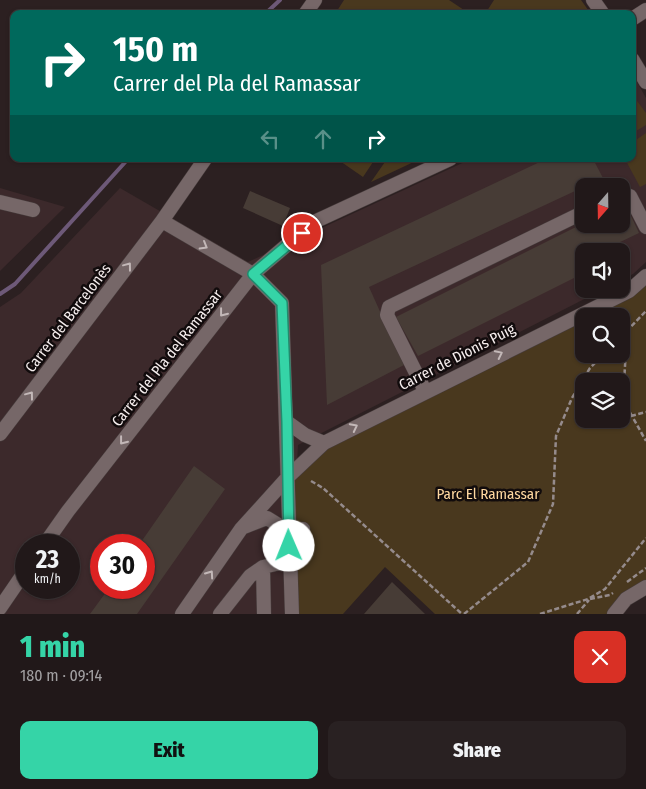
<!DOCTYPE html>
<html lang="en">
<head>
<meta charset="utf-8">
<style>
	:root { --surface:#211819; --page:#292122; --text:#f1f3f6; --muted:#a2a0a2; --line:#3e3738; --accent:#35d4a7 }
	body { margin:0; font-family:"Fira Sans Condensed",sans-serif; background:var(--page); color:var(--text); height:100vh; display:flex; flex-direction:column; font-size:19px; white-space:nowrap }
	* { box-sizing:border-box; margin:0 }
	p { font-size:16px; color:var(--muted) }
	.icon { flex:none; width:28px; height:28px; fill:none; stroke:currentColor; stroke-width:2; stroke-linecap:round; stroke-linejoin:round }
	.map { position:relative; height:614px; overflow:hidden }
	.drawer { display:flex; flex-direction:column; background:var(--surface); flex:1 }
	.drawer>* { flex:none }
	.top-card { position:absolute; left:10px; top:10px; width:626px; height:152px; border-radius:10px; box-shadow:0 1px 4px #0004,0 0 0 1px var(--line); background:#00695c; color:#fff; overflow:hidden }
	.needle { width:32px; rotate:200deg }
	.tools { position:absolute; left:575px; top:178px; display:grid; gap:10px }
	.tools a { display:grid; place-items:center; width:55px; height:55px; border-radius:10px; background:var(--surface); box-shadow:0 1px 4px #0004,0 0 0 1px var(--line); font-size:25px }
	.speed { position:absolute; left:15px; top:534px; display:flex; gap:10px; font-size:25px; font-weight:700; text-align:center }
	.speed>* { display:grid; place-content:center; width:65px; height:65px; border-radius:50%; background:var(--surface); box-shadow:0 1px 4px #0004,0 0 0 1px var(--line); line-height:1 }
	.speed small { font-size:12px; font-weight:400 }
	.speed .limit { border:8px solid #d22; background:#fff; color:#111 }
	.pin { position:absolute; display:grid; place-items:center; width:42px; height:42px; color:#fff; margin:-21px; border:2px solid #fff; border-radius:50%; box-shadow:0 1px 5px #0007 }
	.me { position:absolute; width:55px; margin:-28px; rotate:359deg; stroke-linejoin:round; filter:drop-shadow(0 0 4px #0008) }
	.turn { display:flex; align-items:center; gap:18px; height:105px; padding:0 20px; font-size:22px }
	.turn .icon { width:65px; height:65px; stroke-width:2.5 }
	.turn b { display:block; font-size:35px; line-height:42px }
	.lanes { display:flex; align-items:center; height:48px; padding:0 20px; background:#0003; justify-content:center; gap:25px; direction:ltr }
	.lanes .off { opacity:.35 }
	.round { display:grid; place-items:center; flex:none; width:52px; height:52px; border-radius:10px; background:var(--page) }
	.head { display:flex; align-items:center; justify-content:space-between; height:85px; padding:0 20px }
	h1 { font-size:30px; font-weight:800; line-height:38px; color:var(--accent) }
	.primary-button { display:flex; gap:10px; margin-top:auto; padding:10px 20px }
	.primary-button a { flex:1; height:58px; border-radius:10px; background:var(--accent); color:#111; font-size:20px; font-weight:800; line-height:58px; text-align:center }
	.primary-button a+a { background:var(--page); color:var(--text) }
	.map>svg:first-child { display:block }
	.built { fill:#3c292b; fill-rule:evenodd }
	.green { fill:#49381e; fill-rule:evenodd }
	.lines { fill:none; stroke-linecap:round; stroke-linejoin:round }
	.stream { stroke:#6d5978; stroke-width:4 }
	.building { fill:#473c36 }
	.minor-casing { stroke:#463c3c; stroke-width:15 }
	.path { stroke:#958b8c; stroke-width:2.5; stroke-dasharray:5 2.5; stroke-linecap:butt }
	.minor { stroke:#766768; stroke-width:14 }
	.oneway { stroke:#c3b8b8 }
	.route-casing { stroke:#228a6d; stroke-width:12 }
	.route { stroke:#35d4a7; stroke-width:9 }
	.labels { text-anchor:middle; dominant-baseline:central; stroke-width:5; stroke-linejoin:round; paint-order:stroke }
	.street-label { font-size:15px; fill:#f6eeee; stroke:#110b0c }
	.park-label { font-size:15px; fill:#ffd8a0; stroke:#110b0c }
</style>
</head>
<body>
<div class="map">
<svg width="646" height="614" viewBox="0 0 646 614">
	<rect width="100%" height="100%" fill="#2c2021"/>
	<path class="built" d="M633,75l13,23v164l-13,12 -12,6v-29h-37v38h20l-306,156 -9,169h-289v-307l21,-14 99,-105 128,74 223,-103h161zM584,186h37v38h-37zM26,545h43v43h-43zM101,545h43v43h-43z
		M0,188l65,19 -65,64z"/>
	<path class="green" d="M344,0h105l21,14h-135z
		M494,0h87l10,14h-106z
		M632,94l14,19v12l-13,8z
		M646,133v51l-6,3 -15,-28h7l1,-17z
		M337,159h38l-12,18z
		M387,159h33l-49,23z
		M646,276v311l-32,27h-179l-50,-47 -42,47h-51l-4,-137 36,-34zM584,316h37v38h-37zM584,381h37v38h-37z"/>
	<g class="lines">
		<path class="stream" d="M265,14l15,-14
			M0,294l15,-10 113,-125"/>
	</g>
	<path class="building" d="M546,159h47l10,19 -234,109 35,78 -77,40 -6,-140z
		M250,191l40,17 -7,18 -40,-18z
		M625,203l14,30 -23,11 4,7h-36v22l-166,83 -22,-39 188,-94 37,1v-20z
		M194,466l31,23 -88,125h-47l19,-26h35v-43h-5z
		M392,582l33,32h-61z"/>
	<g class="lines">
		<g class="minor-casing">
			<path id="minor" d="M593,0l10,14
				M305,14l10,-14
				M632,19l14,-9
				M632,59l14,23
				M621,194l9,2 16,31
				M0,202l33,8
				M162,221l91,53 29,29 10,311
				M425,391l-38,-76 2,-8 195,-95
				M287,422l18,13 19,8
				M0,434l162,-213 43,-62
				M244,527l23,-9 21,13 15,-2
				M44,545l24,-34 185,-237 61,-52 136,-63
				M0,608l26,-38
				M182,614l59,-85 47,-52 36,-34 305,-152 17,-15
				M220,614l30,-38 13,-9
				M264,614l-1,-47 26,-6
				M614,614l12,-15 20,-12"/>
		</g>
		<path class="path" d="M627,332l-4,68 23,41
			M621,337l25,-26
			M631,416l15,-4
			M311,481l12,7 139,126
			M627,582l19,-14
			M590,599l20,-4 3,-2
			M464,614l64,-52 25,-58 3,-68 16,-38 18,-30 14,-14
			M540,614l48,-15 17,-10 41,-51
			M577,614l12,-14"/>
		<use href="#minor" class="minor"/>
	</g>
	<defs><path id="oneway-chevron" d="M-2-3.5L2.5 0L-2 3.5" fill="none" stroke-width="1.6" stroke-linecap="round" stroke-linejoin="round" transform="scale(1.25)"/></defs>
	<g class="oneway">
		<use href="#oneway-chevron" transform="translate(204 246) rotate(30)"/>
		<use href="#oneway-chevron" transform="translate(128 266) rotate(-53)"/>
		<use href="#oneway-chevron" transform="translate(223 313) rotate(128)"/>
		<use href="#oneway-chevron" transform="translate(499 354) rotate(-26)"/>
		<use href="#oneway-chevron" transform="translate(30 395) rotate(-53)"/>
		<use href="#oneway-chevron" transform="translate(354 427) rotate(-27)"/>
		<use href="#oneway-chevron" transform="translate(123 441) rotate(128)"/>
		<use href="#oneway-chevron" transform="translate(210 574) rotate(-55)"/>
	</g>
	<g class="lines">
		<g class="route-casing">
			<path id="route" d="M289,546l-2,-124 -5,-119 -29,-29 49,-41"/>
		</g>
		<use href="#route" class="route"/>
	</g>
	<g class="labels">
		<g class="street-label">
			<text transform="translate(68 318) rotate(-53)">Carrer del Barcelonès</text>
			<text transform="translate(457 357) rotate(-27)">Carrer de Dionis Puig</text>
			<text transform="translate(167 358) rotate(-52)">Carrer del Pla del Ramassar</text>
		</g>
		<g class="park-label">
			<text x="488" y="494">Parc El Ramassar</text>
		</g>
	</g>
</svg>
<div class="tools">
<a><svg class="needle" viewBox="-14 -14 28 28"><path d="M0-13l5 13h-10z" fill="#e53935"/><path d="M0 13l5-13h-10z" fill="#a2a0a2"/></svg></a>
<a><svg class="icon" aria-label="sound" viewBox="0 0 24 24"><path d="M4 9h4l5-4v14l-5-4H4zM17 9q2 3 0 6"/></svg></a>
<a><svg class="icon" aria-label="search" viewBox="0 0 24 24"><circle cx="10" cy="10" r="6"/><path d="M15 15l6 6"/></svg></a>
<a><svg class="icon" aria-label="layers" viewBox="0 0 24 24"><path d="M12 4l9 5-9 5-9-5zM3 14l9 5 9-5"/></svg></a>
</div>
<div class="speed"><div>23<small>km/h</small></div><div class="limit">30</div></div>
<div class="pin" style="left:302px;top:233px;background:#d93025"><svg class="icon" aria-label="arrive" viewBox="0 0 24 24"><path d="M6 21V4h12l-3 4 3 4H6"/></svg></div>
<svg class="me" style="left:289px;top:546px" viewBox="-20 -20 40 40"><circle r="19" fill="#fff"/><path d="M0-13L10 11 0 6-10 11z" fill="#35d4a7"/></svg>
<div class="top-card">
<div class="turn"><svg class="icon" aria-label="right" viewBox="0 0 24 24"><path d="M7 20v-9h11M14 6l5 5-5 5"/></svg><div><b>150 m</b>Carrer del Pla del Ramassar</div></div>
<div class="lanes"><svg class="icon off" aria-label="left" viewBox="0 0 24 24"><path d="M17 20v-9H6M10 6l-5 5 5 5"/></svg><svg class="icon off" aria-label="ahead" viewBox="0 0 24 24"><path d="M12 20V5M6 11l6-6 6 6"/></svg><svg class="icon" aria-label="right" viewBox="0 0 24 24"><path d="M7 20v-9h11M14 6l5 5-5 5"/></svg></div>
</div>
</div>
<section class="drawer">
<div class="head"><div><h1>1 min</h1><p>180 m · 09:14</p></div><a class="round" style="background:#d93025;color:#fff"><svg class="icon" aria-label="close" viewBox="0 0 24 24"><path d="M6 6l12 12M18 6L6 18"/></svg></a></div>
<div class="primary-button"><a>Exit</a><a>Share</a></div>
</section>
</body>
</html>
